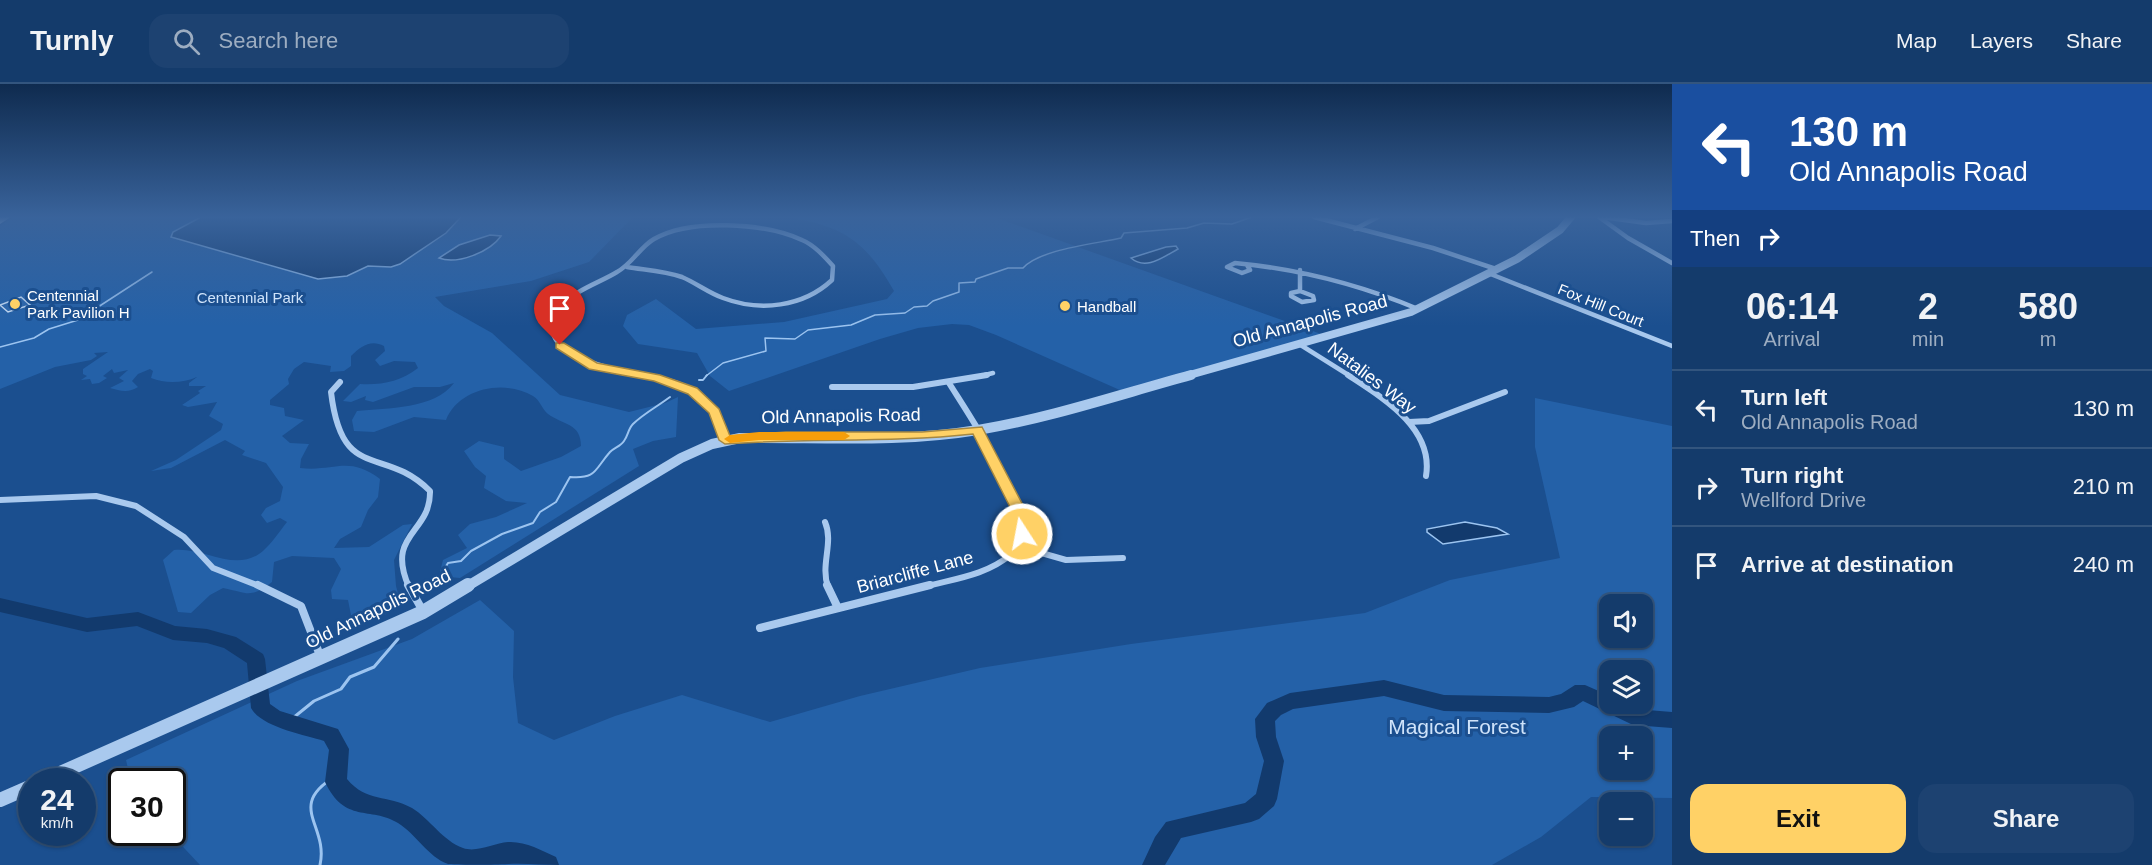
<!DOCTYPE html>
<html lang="en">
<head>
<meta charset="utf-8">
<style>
	:root { --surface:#143b6b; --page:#1d4271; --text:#f1f3f6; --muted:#9dadc1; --line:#33557e; --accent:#ffd166 }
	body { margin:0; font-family:Helvetica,sans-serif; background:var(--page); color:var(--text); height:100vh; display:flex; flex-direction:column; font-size:22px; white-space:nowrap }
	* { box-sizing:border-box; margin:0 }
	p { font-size:20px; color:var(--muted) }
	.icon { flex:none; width:33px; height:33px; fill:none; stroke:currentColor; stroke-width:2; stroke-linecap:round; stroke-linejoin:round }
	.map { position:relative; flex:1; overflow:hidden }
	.sheet { display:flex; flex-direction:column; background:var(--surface); width:480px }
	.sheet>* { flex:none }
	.banner { background:#1a4fa0; color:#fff; overflow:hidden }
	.tools { position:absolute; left:1599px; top:510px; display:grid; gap:12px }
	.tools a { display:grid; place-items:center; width:54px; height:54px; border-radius:12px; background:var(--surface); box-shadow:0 2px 4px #0004,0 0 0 2px var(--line); font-size:30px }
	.speed { position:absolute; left:18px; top:684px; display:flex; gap:12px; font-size:30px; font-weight:700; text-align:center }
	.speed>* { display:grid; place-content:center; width:78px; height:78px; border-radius:50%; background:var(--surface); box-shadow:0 2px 4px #0004,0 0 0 2px var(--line); line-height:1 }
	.speed small { font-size:15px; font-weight:400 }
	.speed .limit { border:3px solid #111; border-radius:9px; background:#fff; color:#111 }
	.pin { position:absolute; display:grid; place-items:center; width:51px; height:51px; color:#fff; margin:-62px -26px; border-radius:50% 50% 50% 0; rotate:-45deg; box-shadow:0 0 6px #0007 }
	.pin .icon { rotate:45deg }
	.me { position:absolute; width:66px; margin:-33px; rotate:349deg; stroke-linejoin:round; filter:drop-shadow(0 0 4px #0008) }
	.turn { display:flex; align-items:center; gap:21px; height:126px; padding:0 18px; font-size:27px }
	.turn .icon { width:78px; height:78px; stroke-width:2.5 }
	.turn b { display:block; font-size:42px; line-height:51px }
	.then { display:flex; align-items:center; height:57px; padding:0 18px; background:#0003; gap:12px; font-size:22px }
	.eta { display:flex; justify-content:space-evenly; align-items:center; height:102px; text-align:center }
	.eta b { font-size:36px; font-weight:600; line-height:42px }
	.action { display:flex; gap:12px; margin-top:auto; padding:12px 18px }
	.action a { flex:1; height:69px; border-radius:18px; background:var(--accent); color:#111; font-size:24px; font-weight:600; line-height:69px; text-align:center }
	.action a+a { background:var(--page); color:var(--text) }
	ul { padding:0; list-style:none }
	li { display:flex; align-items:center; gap:18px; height:78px; padding:0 18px; border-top:2px solid var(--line) }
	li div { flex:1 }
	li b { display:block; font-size:22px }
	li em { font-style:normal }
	header { display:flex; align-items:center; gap:36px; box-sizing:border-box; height:84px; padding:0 30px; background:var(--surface); border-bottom:2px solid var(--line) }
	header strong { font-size:28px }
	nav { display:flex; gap:33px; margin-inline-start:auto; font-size:21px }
	.search { width:420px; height:54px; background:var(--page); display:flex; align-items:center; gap:15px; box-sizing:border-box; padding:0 21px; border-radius:18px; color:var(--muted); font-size:22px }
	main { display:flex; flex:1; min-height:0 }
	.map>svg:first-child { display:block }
	.green { fill:#2461a8; fill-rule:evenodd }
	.water { fill:#123a6d; stroke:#9cc4f0; stroke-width:1.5 }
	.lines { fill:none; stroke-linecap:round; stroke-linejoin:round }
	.stream-far2 { stroke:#9cc4f0; stroke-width:1.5 }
	.stream-far1 { stroke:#9cc4f0; stroke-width:2 }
	.stream { stroke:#9cc4f0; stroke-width:3 }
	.river { fill:#123a6d; fill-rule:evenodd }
	.building { fill:#2a66ad; stroke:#cfe3fa; stroke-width:1.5 }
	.minor-far2 { stroke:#a9c9ee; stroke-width:4.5 }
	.minor-far1 { stroke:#a9c9ee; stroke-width:6 }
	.minor { stroke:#a9c9ee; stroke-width:8 }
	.tertiary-far2 { stroke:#a9c9ee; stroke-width:8 }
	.tertiary-far1 { stroke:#a9c9ee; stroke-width:10 }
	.tertiary { stroke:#a9c9ee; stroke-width:14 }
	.primary { fill:#f0f6ff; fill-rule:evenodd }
	.route { fill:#ffd166; stroke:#a68842; stroke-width:1.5 }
	.slow { fill:#f59e0b }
	.poi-dot { fill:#ffd166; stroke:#1b4f8f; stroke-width:2 }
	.labels { text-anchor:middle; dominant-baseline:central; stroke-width:6; stroke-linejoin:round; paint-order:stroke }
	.far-poi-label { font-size:15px; fill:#fff; stroke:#1b4f8f; text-anchor:start }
	.far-park-label { font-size:15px; fill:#cfe3fa; stroke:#1b4f8f }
	.far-street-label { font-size:15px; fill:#fff; stroke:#1b4f8f }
	.street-label { font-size:18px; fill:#fff; stroke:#1b4f8f }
	.near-park-label { font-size:21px; fill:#cfe3fa; stroke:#1b4f8f }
</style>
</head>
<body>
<header>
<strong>Turnly</strong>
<div class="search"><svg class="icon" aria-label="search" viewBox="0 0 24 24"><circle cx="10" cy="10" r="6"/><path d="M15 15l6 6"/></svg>Search here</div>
<nav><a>Map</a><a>Layers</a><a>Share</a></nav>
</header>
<main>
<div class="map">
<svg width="1672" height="781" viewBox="0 0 1672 781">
	<rect width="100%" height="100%" fill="#1b4f8f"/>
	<path class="green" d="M13,133h620l-44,45 -58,19 -96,16 9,9 48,27 68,62 69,17 36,-9 13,-6 -2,40 -23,4 -20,8 6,17 -179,112 -21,-2 4,-16 24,-12 -9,-13 12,-11 26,-7 31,-14 -21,-2 -22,-13 2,-12 -11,-9 -11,-16 15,-10 25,6v12l17,12 40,-14 20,-11c0,-23 -18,-21 -33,-32 -6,-5 -8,-14 -15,-18 -29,-17 -74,-8 -87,24l-32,-3 -40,15 -20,-1 -2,-11 5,-9c30,-3 78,-2 97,-28l-14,4h-26l-41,15 -8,-2 1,-4 -15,6 -8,-1 17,-17c22,1 40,-2 58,-16l-3,-6 -21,-1 -14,5 -5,-6 10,-9 -1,-5c-13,-7 -23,0 -33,10v10l-7,5 -14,1 1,-6 -27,-4 -10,7 -6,10 1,5 -19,16v5l14,3 1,8 19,4 -22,16 8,7 19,1 -8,15 -1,9c35,4 48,-13 80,11l-2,18 -10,13 -7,17 -21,12 -6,9 35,-1 34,-22 9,-1 -18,36 2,26 4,15c-10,15 -24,18 -41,20l-8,-6 -3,-15 -16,-1 -1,-9 10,-21 -7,-11 -42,-2 -18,6 -2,20c-23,17 -23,11 -49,6l-13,7 -19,18 -13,-1 -15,-52 11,-10c31,-3 62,24 89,1 9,-8 16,-19 24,-29l-7,-4 -13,5 -6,-8 5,-7 14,-7 3,-14 -17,-24 -24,-8 3,-4 -20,-11 -54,28 -20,3 25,-11 45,-30 2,-6 -14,-8 8,-14 -29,5 -6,-2 18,-12 -2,-2 8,-5h-17v-3l8,-6c-14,6 -31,7 -46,1l2,-7 -3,-2 -12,5 -6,7 6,6c-9,6 -18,4 -28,1l14,-7 -5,-3 9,-8 -14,3 -2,-4 -9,7 4,2 -8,5 -7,1 -2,-5 -9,1 6,-4 -4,-2v-5l25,-17 -14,1 3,3 -6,4 -36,7 -55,22v-163z
		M785,133h209l330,118 -202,56 -126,-56 -27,-10 -17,-1 -34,4 -38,11 -151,52 -19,-15 -13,-23 -59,-9 -15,-18 4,-11 29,-16 40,30 88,-7 103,-23 7,-8c-28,-50 -52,-66 -109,-74z
		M1535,314l137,28v372l-81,-1 -50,40 -49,28h-1292l-30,-32 2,-1v-50l-41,-1 -5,-21 171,-79 115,-42 68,-39 34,31 -1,46 5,46 36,17 61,-24 67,-21 88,27 90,-26 120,-28 151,-24 234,-31 85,-33 110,-22 -25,-111zM1610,520h32v34h-32zM1610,586h32v34h-32zM1610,652h32v34h-32z"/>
	<path class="water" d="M201,133h260l-15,16 -46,31 -9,3 -23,-1 -21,10 -29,3 -147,-42 2,-5z
		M490,151l11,1c-11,16 -44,29 -62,22l20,-13z
		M1166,163l10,-1 2,3c-15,8 -32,22 -47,9z
		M1465,438l32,6 11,6 -65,10 -16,-12v-3z"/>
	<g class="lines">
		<path class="stream-far2" d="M0,263l34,-9 15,-9 29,-9 74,-48
			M706,292l17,-13 43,-12 -1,-13 30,1 13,-9 43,-5 24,-10 30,-2 9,-6 13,-1 6,-5 26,-9v-9l16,-1 1,-3 32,-11h15c17,-19 72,-24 98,-30l3,-5 63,-5 17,-5 28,1 20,-7"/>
		<path class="stream-far1" d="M699,296h4l4,-5
			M433,503l15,-24 13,-2 10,-10 31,-17 31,-11 7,-11 16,-10 14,-25c27,2 24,-7 40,-25 4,-4 11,-6 14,-11 4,-5 4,-12 9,-17 10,-10 25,-18 37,-27"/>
		<path class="stream" d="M433,503l1,-2
			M288,638l26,-21 27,-12 9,-12 24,-10 24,-28
			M320,781c9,-40 -35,-59 16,-89"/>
		<path class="river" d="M0,514l87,20 51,-6 37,14 32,3 29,8 27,17 2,5 5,45 10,7 58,18 11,20 -2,30c20,24 40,15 65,29 18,11 31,33 51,40 14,5 31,-5 45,-6 17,-1 33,8 48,15l3,8c-16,0 -34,-2 -51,-1 -15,1 -45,1 -60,0 -20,-7 -32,-30 -50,-41 -28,-17 -53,1 -73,-41l4,-32 -5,-9c-20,-6 -63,-14 -73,-33l-4,-45 -23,-15 -17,-5 -34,-3 -36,-14 -50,6 -87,-20z
			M1384,596l60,15 105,2 12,-3 14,-9h10l25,11v8h15l10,5 37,3v16l-39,-3 -50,-24 -9,6 -25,6 -105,-2 -60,-15 -91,13 -12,6 -6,6 1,16 8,24 -7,38 -3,7 -15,13 -8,3 -70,16 -16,27h-23l13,-28 11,-15 79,-19 11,-9 8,-33 -8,-24 -1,-18 12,-16 23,-10z"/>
	</g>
	<path class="building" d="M21,213l9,8 -22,7 -8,-7z"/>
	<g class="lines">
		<path class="minor-far2" d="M1314,133l119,31 63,21
			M1599,133l29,21 44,25
			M1602,133l44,6 26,-2
			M1355,145l23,-12
			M1247,181l3,5 -8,3 -15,-6 8,-4c64,6 123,21 183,46
			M627,183c18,3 37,4 55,10 14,6 27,16 41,21 37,14 80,9 109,-18l1,-14c-9,-10 -19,-21 -31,-26 -37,-17 -112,-22 -148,-1 -14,8 -22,25 -37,33 -18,11 -40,17 -54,33 -43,49 56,66 84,71
			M1300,186v21
			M1488,189l184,73
			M1300,207l13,5 1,4 -12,2 -11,-6v-3z
			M1299,260l51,32
			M981,292l12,-3"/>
		<path class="minor-far1" d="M639,291c48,8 71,16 86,65
			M1348,291c35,23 86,53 78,101
			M340,298l-9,10c11,92 52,52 99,99 1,43 -45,42 -21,96
			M832,303h81l74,-12
			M1409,338l20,-1 76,-29
			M0,416l96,-4 40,10 48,31 29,31 49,19
			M825,438c9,21 -5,42 3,65
			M1017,462l49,14 57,-2
			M924,503c29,-8 63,-12 86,-32 5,-5 10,-13 11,-20 5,-36 -52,-120 -72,-152"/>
		<path class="minor" d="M258,501l43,21 20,52
			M408,501l15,26
			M827,501l11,23
			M760,544l170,-43"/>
		<path class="tertiary-far2" d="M1186,292l225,-64 106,-53 43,-29 11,-13"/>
		<path class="tertiary-far1" d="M466,503l215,-129 31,-14 28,-6c79,-1 160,5 238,-8 72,-12 143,-36 213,-55"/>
		<path class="tertiary" d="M40,698l383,-170 45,-27
			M0,716l32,-14"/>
		<path class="primary" d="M0,133h11l-11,7z"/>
	</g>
	<linearGradient id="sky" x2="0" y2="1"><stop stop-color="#0f2b4f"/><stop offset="0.55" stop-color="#39639b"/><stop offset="1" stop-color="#39639b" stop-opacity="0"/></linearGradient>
	<rect width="1672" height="242" fill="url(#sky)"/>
	<path class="route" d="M556,259h8l33,20 63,12 37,13 22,21 11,27 56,-4h136l60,-5 42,80 5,27 -7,5 -8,-5 -4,-27 -37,-73c-82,9 -165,4 -248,10l-6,-4 -10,-27 -21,-19 -34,-13 -65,-12 -33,-21z"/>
	<path class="slow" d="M759,348h85l6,4 -6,4h-85l-29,3 -6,-4 6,-4z"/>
	<g class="poi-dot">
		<circle cx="15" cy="220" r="6"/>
		<circle cx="1065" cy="222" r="6"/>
	</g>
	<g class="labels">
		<g class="far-poi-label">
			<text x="27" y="211">Centennial<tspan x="27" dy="17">Park Pavilion H</tspan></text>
			<text x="1077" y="222">Handball</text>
		</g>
		<g class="far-park-label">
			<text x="250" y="213">Centennial Park</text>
		</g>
		<g class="far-street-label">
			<text transform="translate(1601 221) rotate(22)">Fox Hill Court</text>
		</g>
		<g class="street-label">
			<text transform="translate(1310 237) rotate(-15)">Old Annapolis Road</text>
			<text transform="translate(1372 294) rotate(37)">Natalies Way</text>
			<text transform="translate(841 332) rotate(-1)">Old Annapolis Road</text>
			<text transform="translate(915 488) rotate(-15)">Briarcliffe Lane</text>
			<text transform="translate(378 525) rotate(-26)">Old Annapolis Road</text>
		</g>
		<g class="near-park-label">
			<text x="1457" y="642">Magical Forest</text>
		</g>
	</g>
</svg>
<div class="tools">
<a><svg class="icon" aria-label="sound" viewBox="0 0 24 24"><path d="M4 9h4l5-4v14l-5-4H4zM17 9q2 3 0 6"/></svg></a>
<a><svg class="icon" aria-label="layers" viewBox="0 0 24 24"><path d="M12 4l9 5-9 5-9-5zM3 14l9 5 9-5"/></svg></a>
<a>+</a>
<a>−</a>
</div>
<div class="speed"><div>24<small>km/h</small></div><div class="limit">30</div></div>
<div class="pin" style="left:560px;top:261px;background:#d93025"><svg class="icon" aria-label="arrive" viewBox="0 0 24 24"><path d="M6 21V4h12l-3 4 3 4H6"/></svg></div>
<svg class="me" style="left:1022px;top:450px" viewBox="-20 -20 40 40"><circle r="17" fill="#ffd166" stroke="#fff" stroke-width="3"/><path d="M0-11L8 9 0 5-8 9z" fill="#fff"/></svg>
</div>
<section class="sheet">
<div class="banner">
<div class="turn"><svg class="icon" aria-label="left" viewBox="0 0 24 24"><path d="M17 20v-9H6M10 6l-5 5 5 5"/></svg><div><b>130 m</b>Old Annapolis Road</div></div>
<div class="then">Then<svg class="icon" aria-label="right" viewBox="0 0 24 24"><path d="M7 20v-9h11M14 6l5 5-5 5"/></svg></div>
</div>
<div class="eta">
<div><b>06:14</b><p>Arrival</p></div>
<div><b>2</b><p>min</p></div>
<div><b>580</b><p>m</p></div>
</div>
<ul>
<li><svg class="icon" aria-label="left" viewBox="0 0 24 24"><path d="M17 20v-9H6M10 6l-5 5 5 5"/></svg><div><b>Turn left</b><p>Old Annapolis Road</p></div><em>130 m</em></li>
<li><svg class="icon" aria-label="right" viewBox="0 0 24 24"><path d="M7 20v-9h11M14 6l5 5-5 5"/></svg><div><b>Turn right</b><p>Wellford Drive</p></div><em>210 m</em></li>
<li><svg class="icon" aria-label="arrive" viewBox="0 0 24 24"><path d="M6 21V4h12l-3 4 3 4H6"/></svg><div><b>Arrive at destination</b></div><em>240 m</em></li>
</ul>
<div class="action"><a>Exit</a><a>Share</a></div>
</section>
</main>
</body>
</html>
